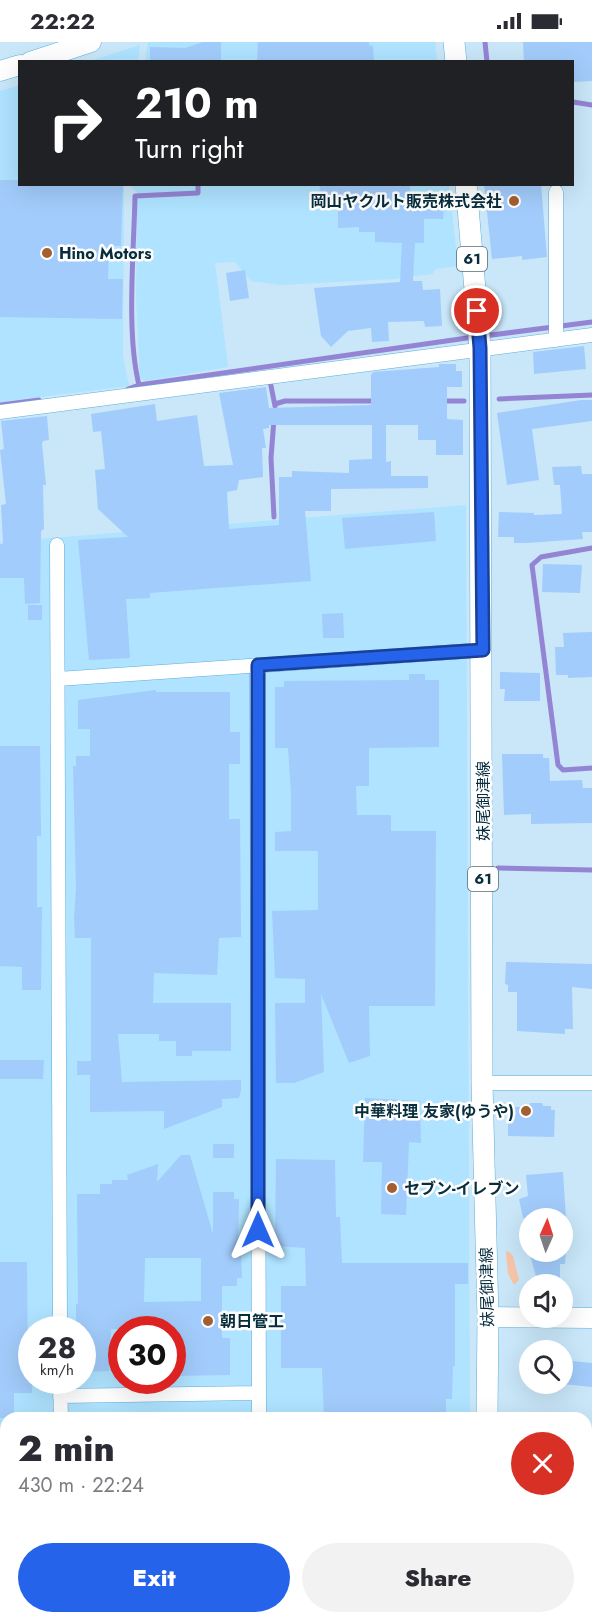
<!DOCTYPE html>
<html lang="en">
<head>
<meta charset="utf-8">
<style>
	:root { --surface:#fff; --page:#f2f2f3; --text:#2b2b33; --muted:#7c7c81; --accent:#2563eb }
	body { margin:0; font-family:Jost,"Noto Sans JP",sans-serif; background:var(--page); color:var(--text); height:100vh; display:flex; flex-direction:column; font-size:22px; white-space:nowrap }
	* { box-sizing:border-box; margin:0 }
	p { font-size:20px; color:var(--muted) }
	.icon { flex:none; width:33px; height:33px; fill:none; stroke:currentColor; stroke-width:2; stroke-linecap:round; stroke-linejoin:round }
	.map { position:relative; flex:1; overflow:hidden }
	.details { position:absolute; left:0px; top:1370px; width:592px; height:212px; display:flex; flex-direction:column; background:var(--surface); border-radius:18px 18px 0 0; box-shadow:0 6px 24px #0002 }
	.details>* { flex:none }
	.guide { position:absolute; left:18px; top:18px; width:556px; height:126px; border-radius:0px; box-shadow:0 6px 24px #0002; background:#202124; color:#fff; overflow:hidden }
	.needle { width:39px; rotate:3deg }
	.tools { position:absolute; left:519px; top:1166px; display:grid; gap:12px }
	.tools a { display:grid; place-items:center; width:54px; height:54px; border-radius:50%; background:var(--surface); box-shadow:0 6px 24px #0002; font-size:30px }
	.speed { position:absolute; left:18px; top:1274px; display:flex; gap:12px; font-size:30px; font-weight:700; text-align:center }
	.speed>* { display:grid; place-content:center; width:78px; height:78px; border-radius:50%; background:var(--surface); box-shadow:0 6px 24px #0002; line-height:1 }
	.speed small { font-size:15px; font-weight:400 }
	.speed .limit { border:9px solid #d22; background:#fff; color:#111 }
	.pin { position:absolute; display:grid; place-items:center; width:51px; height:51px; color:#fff; margin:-26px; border:3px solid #fff; border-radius:50%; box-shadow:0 2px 6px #0007 }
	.me { position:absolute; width:66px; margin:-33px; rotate:0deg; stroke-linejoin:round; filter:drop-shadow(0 0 4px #0008) }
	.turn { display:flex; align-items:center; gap:21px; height:126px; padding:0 18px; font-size:27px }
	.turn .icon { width:78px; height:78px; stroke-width:2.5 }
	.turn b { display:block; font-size:42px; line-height:51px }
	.round { display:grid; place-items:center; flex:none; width:63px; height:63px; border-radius:32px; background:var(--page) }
	.overview { display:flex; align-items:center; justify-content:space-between; height:102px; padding:0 18px }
	h1 { font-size:36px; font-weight:800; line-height:45px }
	.button { display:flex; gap:12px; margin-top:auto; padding:12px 18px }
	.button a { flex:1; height:69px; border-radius:36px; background:var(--accent); color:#fff; font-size:24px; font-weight:800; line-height:69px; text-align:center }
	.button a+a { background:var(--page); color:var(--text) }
	.status { display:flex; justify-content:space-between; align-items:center; height:42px; padding:0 30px; background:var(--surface); direction:ltr }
	.status svg { height:16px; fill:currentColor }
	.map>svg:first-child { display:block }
	.built { fill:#afe3ff; fill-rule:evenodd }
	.green { fill:#f6c4a6 }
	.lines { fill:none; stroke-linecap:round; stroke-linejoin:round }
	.stream { stroke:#9484d4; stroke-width:5 }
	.building { fill:#a2ccfb; fill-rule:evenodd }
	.street-casing { stroke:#5dafd9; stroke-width:15 }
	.secondary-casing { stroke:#5dafd9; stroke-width:21 }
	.primary-casing { stroke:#5dafd9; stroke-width:22 }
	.street { stroke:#fff; stroke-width:14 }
	.secondary { stroke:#fff; stroke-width:20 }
	.primary { stroke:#fff; stroke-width:21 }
	.route-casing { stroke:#184099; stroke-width:15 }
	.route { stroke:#2563eb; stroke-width:10 }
	.poi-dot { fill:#a45f31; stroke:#fff; stroke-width:2 }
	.labels { text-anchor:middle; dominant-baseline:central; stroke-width:5; stroke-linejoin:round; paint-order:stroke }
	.shield { fill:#fff; stroke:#526c77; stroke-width:1.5 }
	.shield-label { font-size:15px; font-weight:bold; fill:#082d3d }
	.poi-label { font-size:16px; font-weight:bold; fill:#082d3d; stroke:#fff; text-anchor:start }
	.street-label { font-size:16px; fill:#082d3d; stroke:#fff }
</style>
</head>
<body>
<div class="status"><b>22:22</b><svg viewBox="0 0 49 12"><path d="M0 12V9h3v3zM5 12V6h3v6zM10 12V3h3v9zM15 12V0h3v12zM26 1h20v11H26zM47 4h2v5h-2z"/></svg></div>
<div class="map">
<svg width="592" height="1580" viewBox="0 0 592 1580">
	<rect width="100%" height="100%" fill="#c9e7f9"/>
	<path class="built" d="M148,0h287l2,19 -292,1z
		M140,3l-2,16h-48z
		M19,43l1,99 104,1 -1,171 6,30 -129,16v-311z
		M130,143h319l9,81 -22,3 -4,5 -39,5 -112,6 -30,-4 -16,-19 -20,1 13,104 -82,14 -6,-3 -4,-79 1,-106z
		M466,463l4,912 -464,1v199h464v5h-470v-1080zM32,1287h50v51h-50zM122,1287h50v51h-50z"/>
	<path class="green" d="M508,1209l5,5 6,24 -5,5 -6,-11 -2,-22z"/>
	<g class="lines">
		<path class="stream" d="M485,0l2,20
			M573,60l19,3
			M484,294l108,-14
			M270,339l5,25
			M139,343c-13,-52 -5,-134 -4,-189l63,-3v-9
			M128,347l11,-4 335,-48
			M499,357l93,-4
			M442,359h22
			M275,362l10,-3h91
			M0,363l39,-5
			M274,377l-3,39 3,59
			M592,506l-51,9 -9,8 26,200 5,5 29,-2
			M498,826l94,2"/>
	</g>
	<path class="building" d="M203,0h18v20h-71v-15l35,1z
		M258,0h111v3l4,1 1,16h-117z
		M523,0h69v39l-19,1v-20h-49z
		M0,138h20v4h103l-2,62h-12l-1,33h15l-1,40 -122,-2z
		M320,142h90v20l34,1 -1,14h-19v24h-9l-2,38h9l1,9 17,-1 2,37 -17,1 -1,-6 -36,1 1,19 -17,1 -1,-14 -23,3 -17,16 -10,-11 -7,-48 86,-6 2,-39 -27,-1v-10h-16v-5l-21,1v-24l-19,-1z
		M484,142h57l6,73 -25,3v-4l-30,3z
		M245,228l4,28 -19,3 -4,-28z
		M584,304l2,23 -52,5 -1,-22z
		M439,322h17v7h6v16h-15v32l16,1v35h-27v-15h-18v-15h-32v37l5,-1v15h37v12l-97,1v22h-26l6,70 -161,12v5l-24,1 4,59 -41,2 -11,-120 50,-3 -30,-28 -3,-39 10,-1 -4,-38 -8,1 -2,-18 64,-10 2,17 40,-6 7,51 29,-1 -14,-72 47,-6 3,21 102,-3v-30l2,-3 66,-5zM269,383h103v34l-23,1v13l-57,-2v6h-13v48l-50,4 -2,-37 10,-2 2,-10 24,-3 -1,-29h4l-3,-19 6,-1z
		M581,358h11v21l-60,8 7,51 -32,5 -10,-72z
		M47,374l2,24 -6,1 -1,3 4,41h-3l1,44 -3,2 -1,72 -15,1 -1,-26h-24v-34h3l-2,-39 5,-1 -6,-54 4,-1 -3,-28z
		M581,424l1,8h10v58h-10l1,7 -56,4h-13v-6h-16l1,-25 35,1v2l28,-1 -2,-29h-6l-2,-18z
		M434,470l2,29 -91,8 -3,-31z
		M543,522l39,1 -2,28 -38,-1z
		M28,563h14v15h-14z
		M343,571l1,25h-21l-1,-24z
		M592,590v45l-24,1v-3h-12l-1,-28h9l-1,-14z
		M500,630l40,1v28h-36l1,-12h-5z
		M409,632h16v6h14v67l-70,1v38h-13l1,29h34v16h45l-1,175h-66l1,50 -21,7 -28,-69 3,78 -30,11h-18l-1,-80h30v-24l-30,-1 -3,-67 46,-1v-59h-43v-19l16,-1v-38l-3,-45h-13v-61h9v-6l125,-1z
		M156,648v2h74v40h10v32h-11v55h11l1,118 -22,1 -2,37 -63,-2 -1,30h78v48h-39v5h-16v-15h-17v-7h-41l4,48 119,-2v10l-2,8 -17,1v8l-58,22v-18l-74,1v-37h-13v-14h14v-123h-16l-1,-19 2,-31 -3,-122h3v-10h14v-27h-12v-29z
		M0,704h40l1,90h-4v71h5l-1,83h-19v-23l-22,-1z
		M502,712h41v4h6l1,23 32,-1 1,8h9v35l-61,1v-10l-27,1z
		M506,920l86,2v25l-20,-2 1,42h-8v5l-48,-3v-39h-9v-7l-3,-1z
		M0,1018h44l-1,19h-43z
		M365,1056l55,3 1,42 -12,-1 -3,73 -25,-1 1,-52h-19z
		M530,1061h12l1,3h8v4h4l-1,27 -46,-1v-29h21z
		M213,1102h21v14h-21z
		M181,1113h9l23,79v-42h21v7h5l-1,50h3l1,29h-5v8h-15v52h8v37l-58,1v-47h-61l-2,42 -27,1v-43h-6v-25h2l-1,-110h23v-10h12v-4h16l-1,-5 31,-11 -1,18zM145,1216h56v43l-57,1z
		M276,1117l59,1 1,57h4l2,46h126v21h-13v82h-2l-1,33h-6v19h-122l-2,-50h-41v-82h25l-1,-38 -30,-2z
		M563,1130l3,46h-43l-4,-19 9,-3 -2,-21z
		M529,1209h37l-1,13h-5v20h-22z
		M0,1220h27l1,113h4v18h-18v25h-14z
		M562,1318l30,3v24l-30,-3z"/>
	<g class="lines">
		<g class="street-casing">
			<path id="street" d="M556,150v148
				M0,370l592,-77
				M57,503l3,784
				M257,623l2,753
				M58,637l425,-29
				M482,1041h110
				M60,1338l1,38
				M60,1354l199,-3
				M61,1575v5
				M261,1575v5"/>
		</g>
		<g class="secondary-casing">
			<path id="secondary" d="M30,20l61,-20
				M0,29l20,-6
				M488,1275l104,1"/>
		</g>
		<g class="primary-casing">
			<path id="primary" d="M454,0l2,20
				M466,142l14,164 2,735 6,234 -1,101
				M486,1575v5"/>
		</g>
		<use href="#street" class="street"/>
		<use href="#secondary" class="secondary"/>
		<use href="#primary" class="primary"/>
	</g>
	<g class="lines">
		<g class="route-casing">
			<path id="route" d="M258,1188v-565l225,-15 -3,-302 -3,-37"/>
		</g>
		<use href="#route" class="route"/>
	</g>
	<g class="poi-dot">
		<circle cx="514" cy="159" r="6"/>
		<circle cx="47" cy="211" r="6"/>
		<circle cx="526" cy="1069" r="6"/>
		<circle cx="392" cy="1146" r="6"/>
		<circle cx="208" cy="1279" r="6"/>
	</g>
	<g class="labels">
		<g class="shield">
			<rect x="457" y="205" width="30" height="24" rx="4.5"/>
			<rect x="468" y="825" width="30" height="24" rx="4.5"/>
		</g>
		<g class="shield-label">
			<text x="472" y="217">61</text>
			<text x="483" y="837">61</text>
		</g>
		<g class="poi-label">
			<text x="502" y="159" text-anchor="end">岡山ヤクルト販売株式会社</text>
			<text x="59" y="211">Hino Motors</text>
			<text x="514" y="1069" text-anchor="end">中華料理 友家(ゆうや)</text>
			<text x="404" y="1146">セブン-イレブン</text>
			<text x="220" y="1279">朝日管工</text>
		</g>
		<g class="street-label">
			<text transform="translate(483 759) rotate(-90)">妹尾御津線</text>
			<text transform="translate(487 1245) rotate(-91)">妹尾御津線</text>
		</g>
	</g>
</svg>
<div class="tools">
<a><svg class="needle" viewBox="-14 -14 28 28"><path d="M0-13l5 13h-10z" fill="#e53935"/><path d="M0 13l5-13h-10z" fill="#7c7c81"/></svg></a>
<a><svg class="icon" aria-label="sound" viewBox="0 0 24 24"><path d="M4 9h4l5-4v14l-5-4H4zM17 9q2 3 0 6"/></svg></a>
<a><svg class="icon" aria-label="search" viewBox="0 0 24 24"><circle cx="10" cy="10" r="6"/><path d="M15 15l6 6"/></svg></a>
</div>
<div class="speed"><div>28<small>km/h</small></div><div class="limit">30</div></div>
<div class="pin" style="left:477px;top:269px;background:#d93025"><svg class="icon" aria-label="arrive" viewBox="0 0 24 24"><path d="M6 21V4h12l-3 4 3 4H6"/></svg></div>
<svg class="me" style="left:258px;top:1188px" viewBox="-20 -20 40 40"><path d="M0-17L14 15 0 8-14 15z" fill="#2563eb" stroke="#fff" stroke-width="4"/></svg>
<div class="guide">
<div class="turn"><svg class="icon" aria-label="right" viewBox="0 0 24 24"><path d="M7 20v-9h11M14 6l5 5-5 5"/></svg><div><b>210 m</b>Turn right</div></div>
</div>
<section class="details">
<div class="overview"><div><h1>2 min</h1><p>430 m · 22:24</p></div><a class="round" style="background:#d93025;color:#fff"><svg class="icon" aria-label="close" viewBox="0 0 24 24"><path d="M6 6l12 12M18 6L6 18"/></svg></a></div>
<div class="button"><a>Exit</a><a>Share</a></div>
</section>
</div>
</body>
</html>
